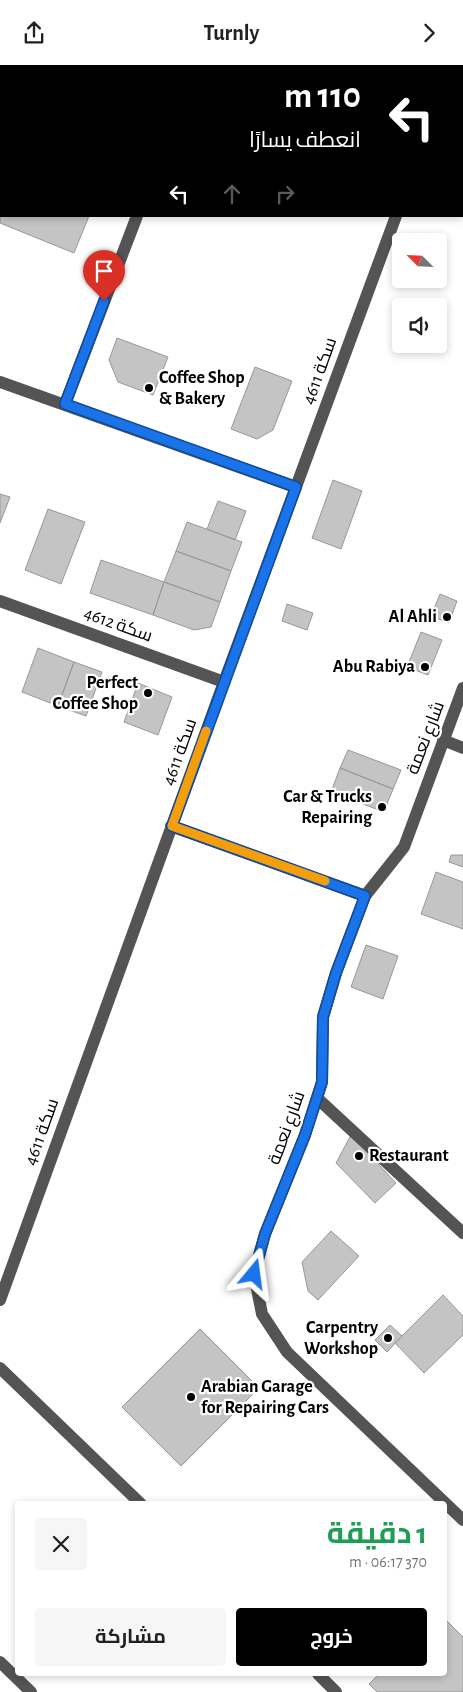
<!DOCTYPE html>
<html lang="ar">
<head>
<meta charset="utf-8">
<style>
	:root { --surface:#fff; --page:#f6f6f6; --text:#202124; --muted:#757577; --accent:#000 }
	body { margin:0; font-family:"Alegreya Sans",Cairo,sans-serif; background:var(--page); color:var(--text); direction:rtl; height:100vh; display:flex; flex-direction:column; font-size:19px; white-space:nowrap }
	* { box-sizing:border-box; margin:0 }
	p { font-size:16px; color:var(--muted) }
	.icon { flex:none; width:28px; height:28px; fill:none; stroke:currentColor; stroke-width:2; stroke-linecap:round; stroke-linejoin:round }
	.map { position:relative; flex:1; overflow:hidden; direction:ltr }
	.panel { position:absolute; left:15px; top:1436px; width:432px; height:175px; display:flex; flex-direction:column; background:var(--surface); border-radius:5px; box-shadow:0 2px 8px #0003; direction:rtl }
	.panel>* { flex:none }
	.banner { position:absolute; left:0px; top:0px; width:464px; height:152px; box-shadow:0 2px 8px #0003; direction:rtl; background:#000; color:#fff; overflow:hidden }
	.needle { width:32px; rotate:294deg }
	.buttons { position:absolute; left:392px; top:168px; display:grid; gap:10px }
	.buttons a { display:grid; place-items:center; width:55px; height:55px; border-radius:5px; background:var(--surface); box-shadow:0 2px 8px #0003; font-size:25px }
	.pin { position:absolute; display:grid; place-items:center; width:42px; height:42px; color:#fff; margin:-51px -21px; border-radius:50% 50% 50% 0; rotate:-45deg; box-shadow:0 0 5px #0007 }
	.pin .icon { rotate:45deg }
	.me { position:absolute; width:55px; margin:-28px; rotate:16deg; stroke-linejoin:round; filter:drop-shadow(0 0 4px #0008) }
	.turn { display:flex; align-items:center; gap:18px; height:105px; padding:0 20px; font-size:22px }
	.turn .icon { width:65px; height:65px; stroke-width:2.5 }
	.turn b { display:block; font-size:35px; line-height:42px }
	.lanes { display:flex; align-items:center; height:48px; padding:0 20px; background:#0003; justify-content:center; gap:25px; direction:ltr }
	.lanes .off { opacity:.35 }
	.round { display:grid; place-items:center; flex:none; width:52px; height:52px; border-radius:5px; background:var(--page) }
	.headline { display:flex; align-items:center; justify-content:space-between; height:85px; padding:0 20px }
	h1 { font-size:30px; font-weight:700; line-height:38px; color:#1e9e55 }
	.button { display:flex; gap:10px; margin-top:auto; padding:10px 20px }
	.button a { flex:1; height:58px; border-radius:5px; background:var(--accent); color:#fff; font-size:20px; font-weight:700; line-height:58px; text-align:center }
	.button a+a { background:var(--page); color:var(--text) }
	header { display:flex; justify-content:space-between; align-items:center; height:65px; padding:0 20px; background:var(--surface); font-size:22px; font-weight:700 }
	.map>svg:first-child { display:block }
	.building { fill:#c4c4c4; stroke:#989898 }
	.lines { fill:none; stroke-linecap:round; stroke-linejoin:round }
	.minor { stroke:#545454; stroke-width:12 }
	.route-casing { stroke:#114b97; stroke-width:12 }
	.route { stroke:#1a73e8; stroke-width:9 }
	.slow { stroke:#f59e0b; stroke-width:9 }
	.poi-dot { fill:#000; stroke:#fff; stroke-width:2 }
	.labels { text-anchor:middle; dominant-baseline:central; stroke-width:4.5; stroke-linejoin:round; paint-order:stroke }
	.street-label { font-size:18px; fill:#000; stroke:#fff }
	.poi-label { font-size:18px; font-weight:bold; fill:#000; stroke:#fff; text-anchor:end }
</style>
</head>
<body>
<header><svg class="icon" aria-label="forward" viewBox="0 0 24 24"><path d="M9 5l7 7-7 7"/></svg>Turnly<svg class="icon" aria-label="share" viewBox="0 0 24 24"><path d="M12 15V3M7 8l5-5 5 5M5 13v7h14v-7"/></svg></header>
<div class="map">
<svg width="463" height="1627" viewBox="0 0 463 1627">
	<rect width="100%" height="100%" fill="#fff"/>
	<path class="building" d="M1,150v1h88l-15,37 -74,-30z
		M117,273l51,19 -15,38 -35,-13 -9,-22z
		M255,302l37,14 -19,49 -16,9 -26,-10z
		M333,415l29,11 -21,58 -29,-11z
		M0,429l10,3 -10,26z
		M218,436l28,10 -11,29 -28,-11z
		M48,444l37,13 -24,62 -36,-14z
		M187,457l55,20 -11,29 -55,-20z
		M176,486l55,20 -11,31 -56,-20z
		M101,495l63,22 -11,33 -63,-22z
		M164,517l56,20 -9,25 -17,3 -41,-15z
		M440,529l17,7 -8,22 -18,-7z
		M287,539l26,9 -6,17 -25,-9z
		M421,567l21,8 -14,35 -21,-8z
		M38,583l36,14 -16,44 -36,-14z
		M74,597l28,10 -16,44 -28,-10z
		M138,618l34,14 -14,38 -34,-13z
		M348,685l53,20 -8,19 -53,-21z
		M340,703l53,21 -9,23 -53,-20z
		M451,790h12v12l-14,-5z
		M436,807l27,10v47l-42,-15z
		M366,880l32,11 -15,43 -32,-12z
		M351,1070l45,48 -21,20 -39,-40z
		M331,1166l28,25 -41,44 -10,-9 -6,-29z
		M443,1230l20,21v19l-39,38 -29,-30z
		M390,1260l12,11 -15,16 -12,-12z
		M200,1264l59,59 -78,78 -59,-59z
		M445,1554l18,18v54l-1,1h-85l-8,-8 10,-10h66z"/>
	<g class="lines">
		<path class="minor" d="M195,0l1,1
			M291,0l2,1
			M462,85h1
			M0,317l295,105
			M65,339l72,-188
			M0,536l224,81
			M463,623l-59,159 -39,49 -29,77 -13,44 -1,65 -17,53 -40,99 -11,40 8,40 25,38 176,168
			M443,675l20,8
			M171,761l194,70
			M317,1033l146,135
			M0,1235l224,-618 172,-466
			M0,1303l141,136
			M0,1597l31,30
			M318,1609l18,18"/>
	</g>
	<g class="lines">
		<g class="route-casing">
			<path id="route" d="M104,236l-39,103 231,83 -124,339 193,70 -29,77 -13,44 -1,65 -17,53 -40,99 -11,40"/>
		</g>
		<use href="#route" class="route"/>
		<path class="slow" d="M206,666l-34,95 153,55"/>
	</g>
	<g class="poi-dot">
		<circle cx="149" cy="323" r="5"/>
		<circle cx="447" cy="552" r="5"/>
		<circle cx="425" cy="602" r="5"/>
		<circle cx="148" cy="628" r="5"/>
		<circle cx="382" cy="742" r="5"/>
		<circle cx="359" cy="1091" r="5"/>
		<circle cx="388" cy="1273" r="5"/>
		<circle cx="191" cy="1332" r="5"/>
	</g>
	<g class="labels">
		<g class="street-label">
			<text transform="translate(320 306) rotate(-70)">سكة 4611</text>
			<text transform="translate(118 560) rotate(20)">سكة 4612</text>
			<text transform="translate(426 673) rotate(-69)">شارع نعمة</text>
			<text transform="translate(180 687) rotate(-70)">سكة 4611</text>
			<text transform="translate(287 1063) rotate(-70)">شارع نعمة</text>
			<text transform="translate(42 1067) rotate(-70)">سكة 4611</text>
		</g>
		<g class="poi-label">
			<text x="159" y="313" text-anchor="start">Coffee Shop<tspan x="159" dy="21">&amp; Bakery</tspan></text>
			<text x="437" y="552">Al Ahli</text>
			<text x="415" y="602">Abu Rabiya</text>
			<text x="138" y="618">Perfect<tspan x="138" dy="21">Coffee Shop</tspan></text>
			<text x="372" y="732">Car &amp; Trucks<tspan x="372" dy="21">Repairing</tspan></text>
			<text x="369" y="1091" text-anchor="start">Restaurant</text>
			<text x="378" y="1263">Carpentry<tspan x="378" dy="21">Workshop</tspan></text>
			<text x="201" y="1322" text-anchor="start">Arabian Garage<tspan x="201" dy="21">for Repairing Cars</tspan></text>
		</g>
	</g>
</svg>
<div class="buttons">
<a><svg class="needle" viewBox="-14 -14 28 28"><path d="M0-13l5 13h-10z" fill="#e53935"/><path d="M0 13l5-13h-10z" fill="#757577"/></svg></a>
<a><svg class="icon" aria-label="sound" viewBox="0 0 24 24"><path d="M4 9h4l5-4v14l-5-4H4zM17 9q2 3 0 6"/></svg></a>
</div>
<div class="pin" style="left:104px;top:236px;background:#d93025"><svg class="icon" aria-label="arrive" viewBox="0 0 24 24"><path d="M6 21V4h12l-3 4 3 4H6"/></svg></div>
<svg class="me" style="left:254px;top:1209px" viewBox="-20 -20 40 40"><path d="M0-17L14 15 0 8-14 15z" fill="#1a73e8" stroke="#fff" stroke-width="4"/></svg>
<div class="banner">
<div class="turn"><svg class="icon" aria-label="left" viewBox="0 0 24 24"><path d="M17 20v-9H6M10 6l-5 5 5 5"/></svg><div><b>110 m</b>انعطف يسارًا</div></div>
<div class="lanes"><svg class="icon" aria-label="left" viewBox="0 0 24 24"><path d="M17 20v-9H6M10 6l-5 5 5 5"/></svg><svg class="icon off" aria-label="ahead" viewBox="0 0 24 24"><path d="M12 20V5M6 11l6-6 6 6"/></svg><svg class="icon off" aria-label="right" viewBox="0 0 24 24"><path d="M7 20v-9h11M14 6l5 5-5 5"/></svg></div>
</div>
<section class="panel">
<div class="headline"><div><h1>1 دقيقة</h1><p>370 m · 06:17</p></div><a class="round"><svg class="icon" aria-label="close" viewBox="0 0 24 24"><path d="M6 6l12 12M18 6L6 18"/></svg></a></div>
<div class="button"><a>خروج</a><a>مشاركة</a></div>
</section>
</div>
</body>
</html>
